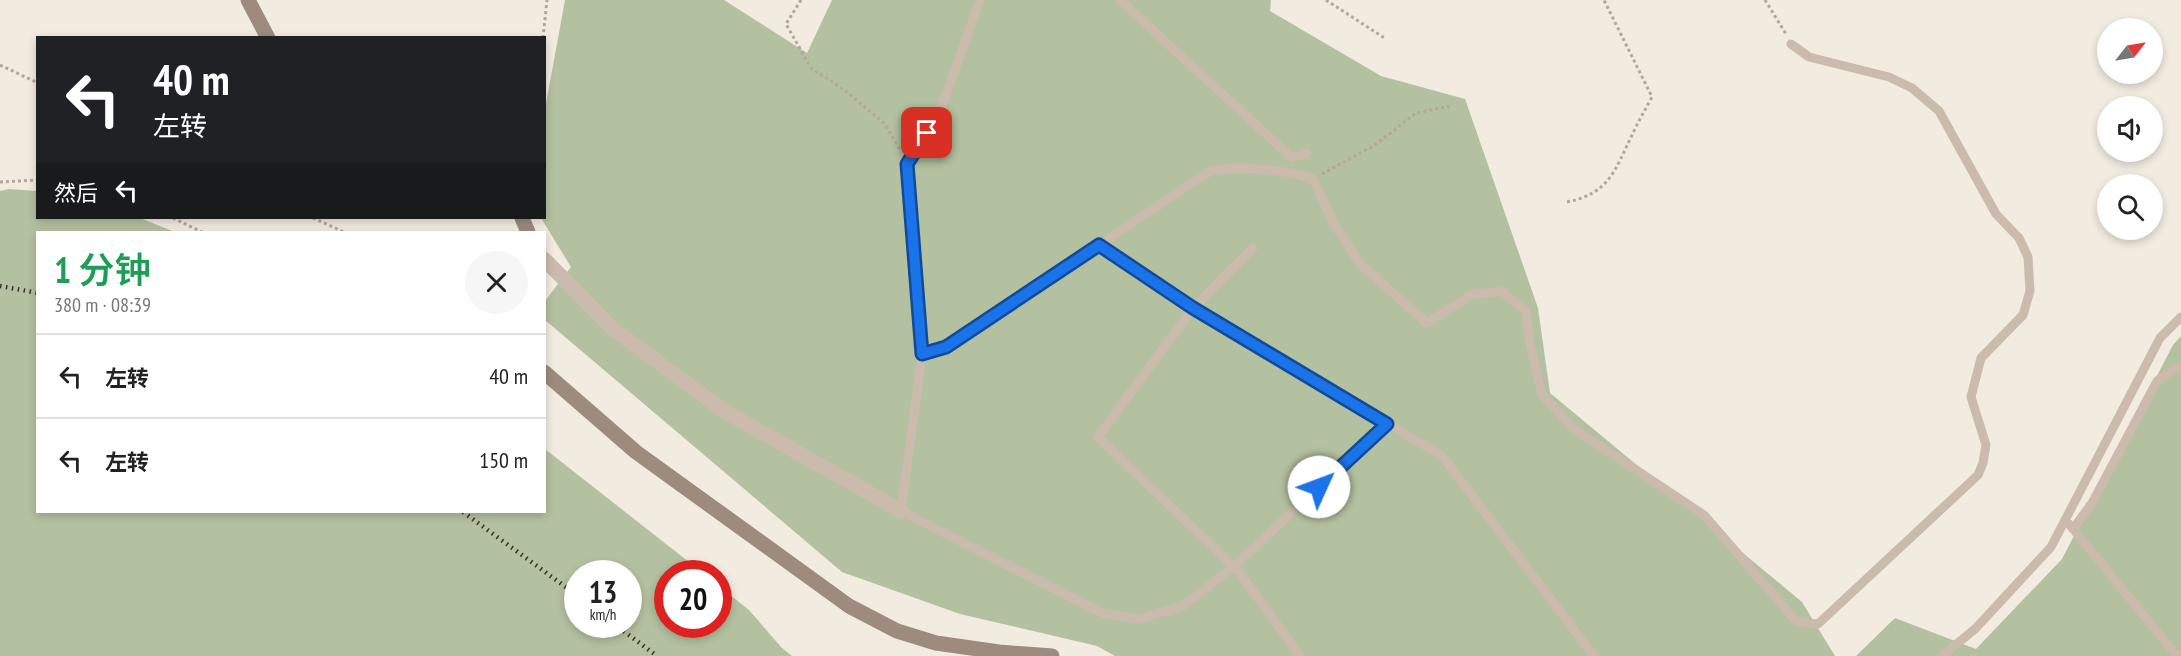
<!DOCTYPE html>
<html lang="zh">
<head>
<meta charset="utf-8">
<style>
	:root { --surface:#fff; --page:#f6f6f6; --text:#222; --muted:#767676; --line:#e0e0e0 }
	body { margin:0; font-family:"PT Sans Narrow","Noto Sans SC",sans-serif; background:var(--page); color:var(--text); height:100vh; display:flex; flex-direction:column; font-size:22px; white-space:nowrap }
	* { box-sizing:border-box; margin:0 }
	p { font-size:20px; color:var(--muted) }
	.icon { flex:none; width:33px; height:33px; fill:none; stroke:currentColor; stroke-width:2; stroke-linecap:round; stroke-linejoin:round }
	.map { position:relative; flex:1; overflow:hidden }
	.drawer { position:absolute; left:36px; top:231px; width:510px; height:282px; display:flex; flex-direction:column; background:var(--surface); border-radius:0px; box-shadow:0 3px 9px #0003 }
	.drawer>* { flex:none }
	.hud { position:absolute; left:36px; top:36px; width:510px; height:183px; border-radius:0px; box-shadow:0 3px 9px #0003; background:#202124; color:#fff; overflow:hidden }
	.needle { width:39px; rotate:59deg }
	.controls { position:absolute; left:2097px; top:18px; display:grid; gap:12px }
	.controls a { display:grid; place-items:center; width:66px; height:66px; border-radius:50%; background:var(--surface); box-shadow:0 3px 9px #0003; font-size:30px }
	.speed { position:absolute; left:564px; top:560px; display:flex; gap:12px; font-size:30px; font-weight:700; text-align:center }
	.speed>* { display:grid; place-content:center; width:78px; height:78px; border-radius:50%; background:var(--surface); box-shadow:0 3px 9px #0003; line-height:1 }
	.speed small { font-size:15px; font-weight:400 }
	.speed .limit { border:9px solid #d22; background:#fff; color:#111 }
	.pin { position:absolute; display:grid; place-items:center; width:51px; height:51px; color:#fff; margin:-26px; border-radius:12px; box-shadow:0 3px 9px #0006 }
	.me { position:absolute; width:66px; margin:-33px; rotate:47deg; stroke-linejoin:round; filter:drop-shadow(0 0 4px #0008) }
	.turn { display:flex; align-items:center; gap:21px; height:126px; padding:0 18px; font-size:27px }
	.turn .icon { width:78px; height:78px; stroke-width:2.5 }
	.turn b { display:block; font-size:42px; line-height:51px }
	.then { display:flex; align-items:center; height:57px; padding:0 18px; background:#0003; gap:12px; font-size:22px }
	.round { display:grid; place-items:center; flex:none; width:63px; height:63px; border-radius:32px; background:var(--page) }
	.head { display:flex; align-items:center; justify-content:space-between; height:102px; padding:0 18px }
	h1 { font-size:36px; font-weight:600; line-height:45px; color:#1e9e55 }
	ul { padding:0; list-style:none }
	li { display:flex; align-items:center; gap:18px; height:84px; padding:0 18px; border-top:2px solid var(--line) }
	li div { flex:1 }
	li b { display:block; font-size:22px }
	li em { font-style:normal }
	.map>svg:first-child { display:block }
	.green { fill:#b4c1a0; fill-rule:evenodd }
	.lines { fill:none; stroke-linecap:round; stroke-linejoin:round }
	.path { stroke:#b6a696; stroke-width:3; stroke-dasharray:3 3; stroke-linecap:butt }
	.lane { stroke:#cabbac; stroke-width:9 }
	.street { stroke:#cabbac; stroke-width:15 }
	.secondary { stroke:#9d8b7e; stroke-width:15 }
	.rail { stroke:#38302b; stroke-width:4.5; stroke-dasharray:1.5 4.5; stroke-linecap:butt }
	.route-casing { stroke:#114b97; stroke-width:15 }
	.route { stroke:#1a73e8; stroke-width:10 }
</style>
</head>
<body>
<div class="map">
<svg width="2181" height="656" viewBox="0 0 2181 656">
	<rect width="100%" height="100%" fill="#f2ebe0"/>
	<path class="green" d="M565,0h159l83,53 25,-53h439l-1,11 111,65 84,23 73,209 12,85 252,209 33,54h-720l-18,-10 -137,-32 -118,-42 -297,-252v-19l26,-34 -30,-49h3l1,-109z
		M9,189l28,2 1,27h102l35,14h-137v280h506l1,-63 158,124h-35v51h50l1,-38 30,24 32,37 11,9h-792v-465zM578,573h50v51h-50z
		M2181,336v320h-325l39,-38 81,31 86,-90 111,-214z"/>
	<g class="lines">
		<path class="path" d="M801,0l-15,24 25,44 32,21 42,35 16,28
			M1326,0l60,39
			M1765,0l21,34
			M543,38l4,-38
			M0,65l38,18
			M1322,174l53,-29 41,-32 35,-7
			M0,182l38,-2
			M1567,202c43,-9 48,-32 65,-67 6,-13 13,-25 20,-38l-48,-97
			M173,218l29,14
			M313,218l31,14"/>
		<path class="lane" d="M980,0l-42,117 -31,47 15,190 24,-7 266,-177c32,-4 70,-1 101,9l20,43 27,42 67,59 44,-28 30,-4 25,20 4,33 12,51 31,33 131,87 93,107 21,2 160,-149 5,-12 3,-18 -15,-48 10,-39 42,-43 7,-24 -2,-34 -9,-19 -23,-24 -57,-103 -27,-23 -23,-11 -80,-20 -18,-13
			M1120,0l172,158 15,-5
			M1099,245l94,63 249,148 152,200
			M1253,248l-60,60 -95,129 141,135 61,84
			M922,354l-21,157 201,102 37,6 44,-13 50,-39 154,-143
			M2069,524l108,132
			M2073,529l19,-26 65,-122 19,-13h5
			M1942,656l33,-27 76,-82 109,-209 21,-21"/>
		<path class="street" d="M544,259l69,70 111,82 177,100"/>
		<path class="secondary" d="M248,0l20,38
			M522,218l6,14
			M544,372l92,80 213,154 48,25 39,12 63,9 53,4"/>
		<path class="rail" d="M0,286l38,7
			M463,512l115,84
			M614,624l43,32"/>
	</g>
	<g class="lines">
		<g class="route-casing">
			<path id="route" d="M927,133l-20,31 15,190 24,-7 153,-102 94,63 194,116 -68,63"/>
		</g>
		<use href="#route" class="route"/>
	</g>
</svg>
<div class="controls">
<a><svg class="needle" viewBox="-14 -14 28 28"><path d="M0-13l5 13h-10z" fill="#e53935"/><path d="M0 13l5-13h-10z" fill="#767676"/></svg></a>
<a><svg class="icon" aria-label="sound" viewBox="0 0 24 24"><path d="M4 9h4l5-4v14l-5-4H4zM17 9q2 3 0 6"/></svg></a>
<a><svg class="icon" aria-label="search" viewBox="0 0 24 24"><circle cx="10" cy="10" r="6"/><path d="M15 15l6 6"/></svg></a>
</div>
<div class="speed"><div>13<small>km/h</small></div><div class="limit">20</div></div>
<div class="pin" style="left:927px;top:133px;background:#d93025"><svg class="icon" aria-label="arrive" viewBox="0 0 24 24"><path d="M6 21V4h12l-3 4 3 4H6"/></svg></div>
<svg class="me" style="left:1319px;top:487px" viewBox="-20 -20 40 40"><circle r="19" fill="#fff"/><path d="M0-13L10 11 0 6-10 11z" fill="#1a73e8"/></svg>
<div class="hud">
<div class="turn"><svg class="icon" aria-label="left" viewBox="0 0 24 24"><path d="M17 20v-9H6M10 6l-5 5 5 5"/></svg><div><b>40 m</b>左转</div></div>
<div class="then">然后<svg class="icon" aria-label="left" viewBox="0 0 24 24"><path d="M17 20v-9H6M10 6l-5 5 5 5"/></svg></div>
</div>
<section class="drawer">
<div class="head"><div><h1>1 分钟</h1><p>380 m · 08:39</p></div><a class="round"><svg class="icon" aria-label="close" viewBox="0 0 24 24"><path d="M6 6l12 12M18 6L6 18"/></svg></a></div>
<ul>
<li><svg class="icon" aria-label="left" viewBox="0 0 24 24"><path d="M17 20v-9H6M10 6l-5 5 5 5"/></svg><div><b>左转</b></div><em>40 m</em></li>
<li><svg class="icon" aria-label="left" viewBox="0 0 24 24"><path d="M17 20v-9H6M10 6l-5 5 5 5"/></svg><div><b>左转</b></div><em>150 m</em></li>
</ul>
</section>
</div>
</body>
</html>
